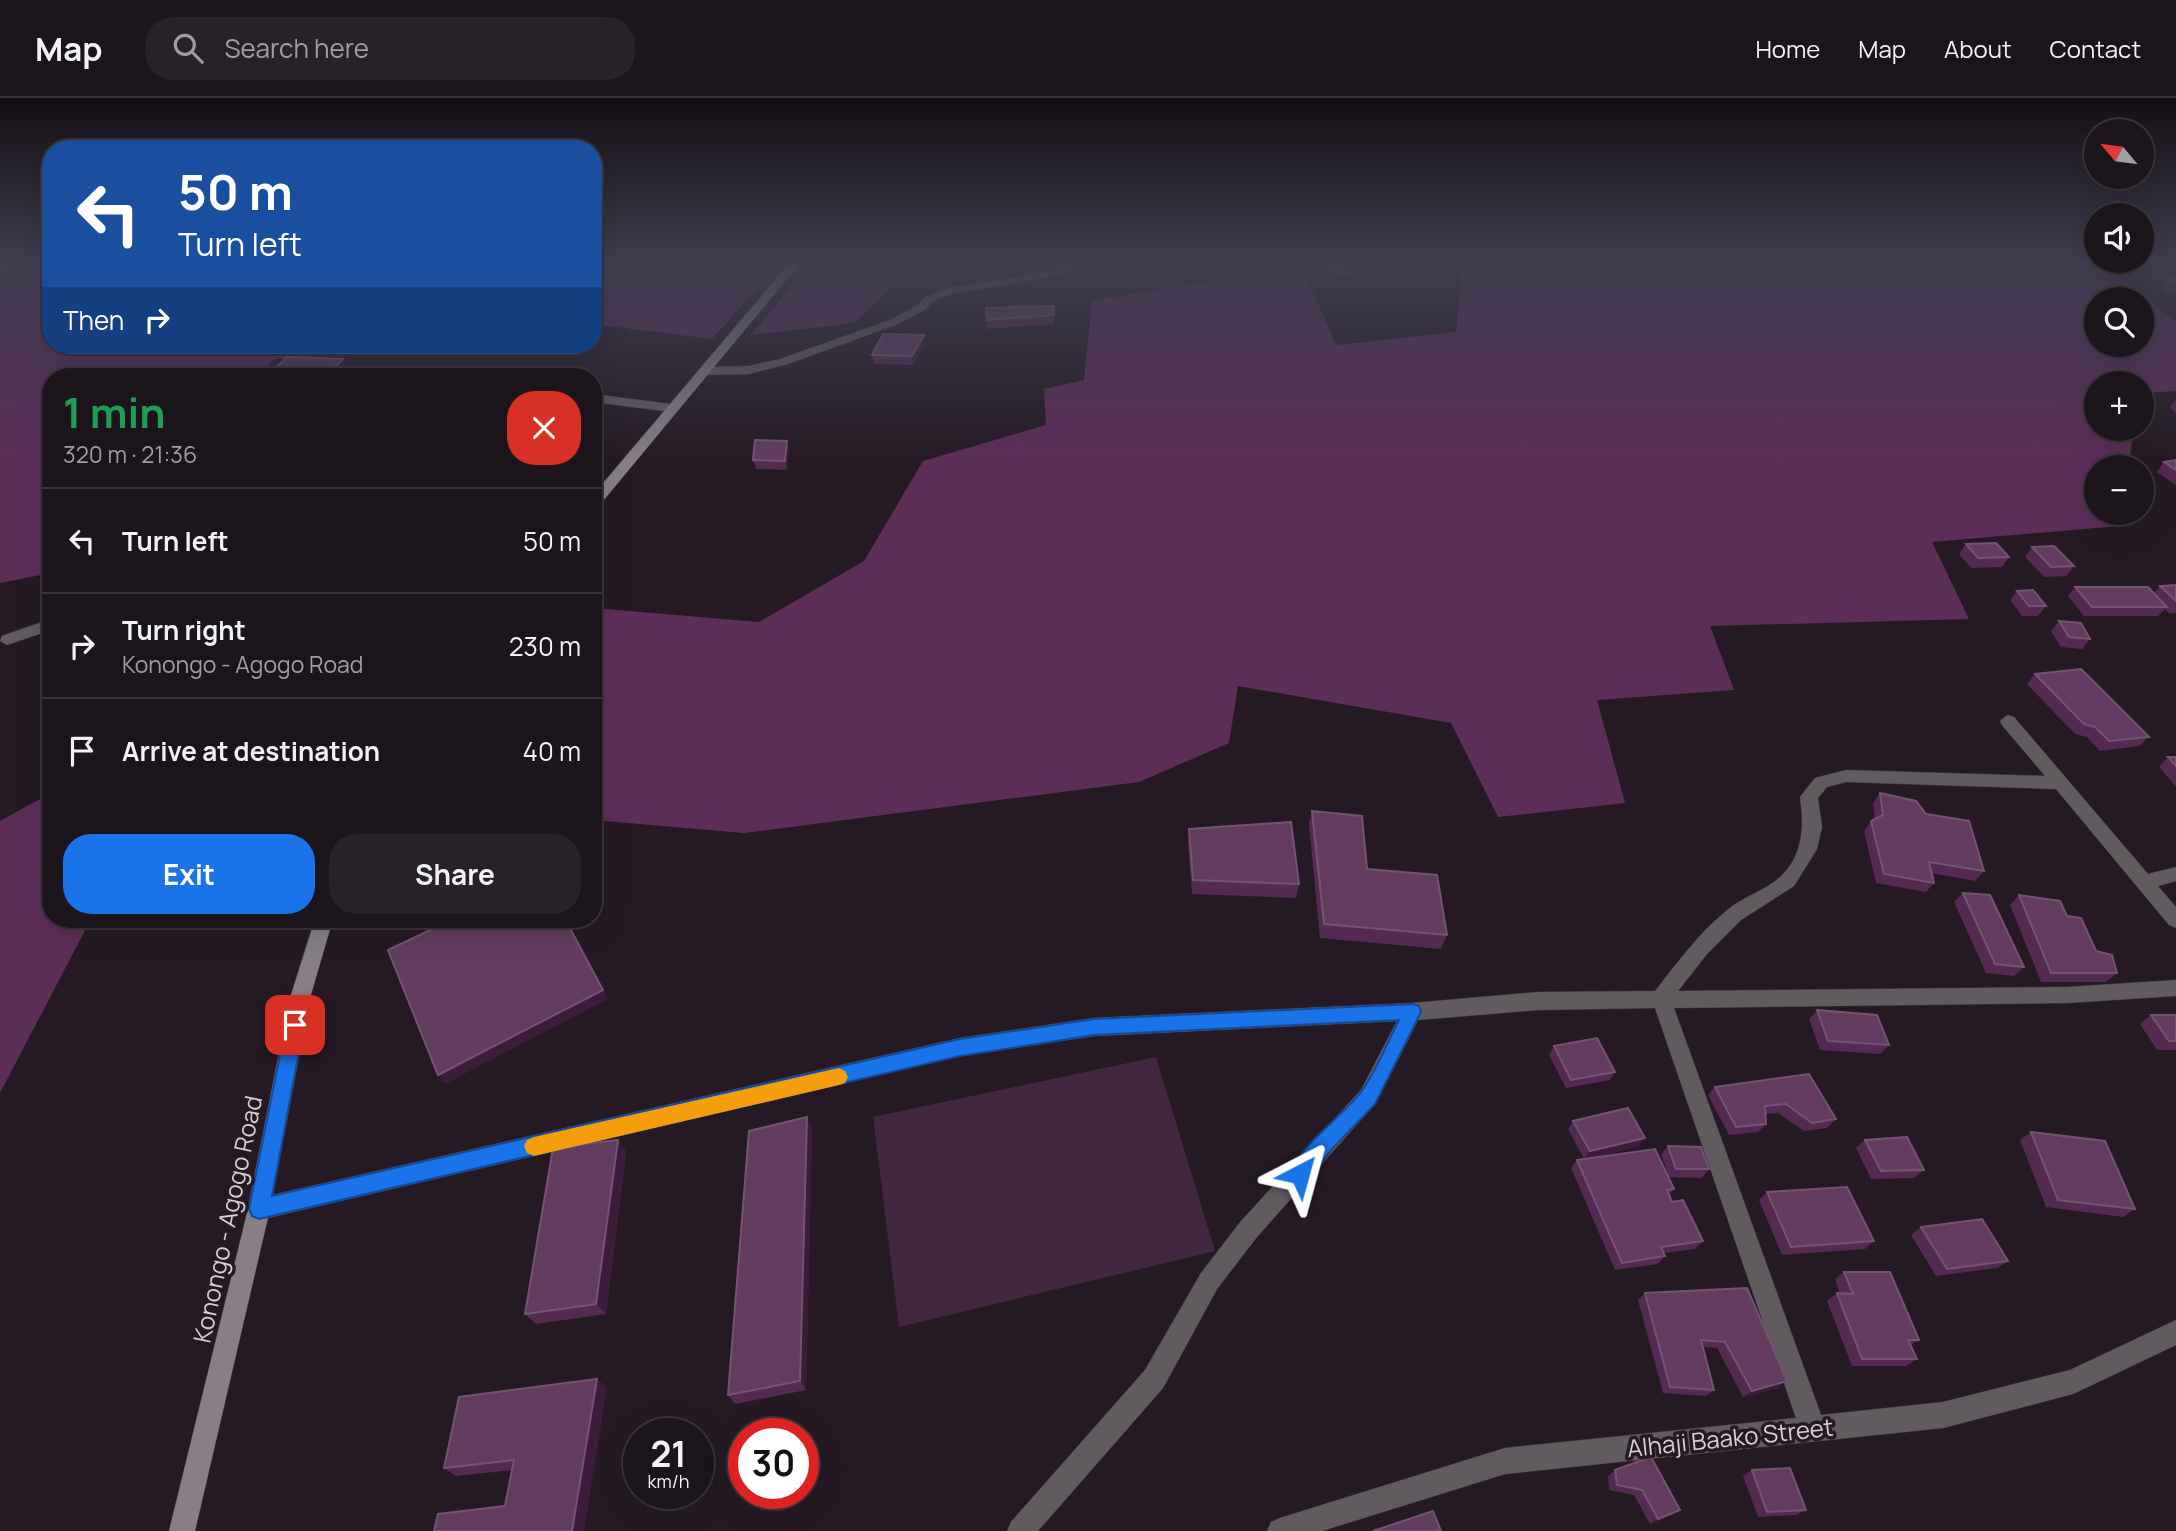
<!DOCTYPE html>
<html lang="en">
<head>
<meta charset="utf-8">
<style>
	:root { --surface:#1c141b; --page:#292128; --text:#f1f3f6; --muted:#a09ea3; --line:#3a333a; --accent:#1a73e8 }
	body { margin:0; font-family:Manrope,sans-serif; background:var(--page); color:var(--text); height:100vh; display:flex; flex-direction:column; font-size:26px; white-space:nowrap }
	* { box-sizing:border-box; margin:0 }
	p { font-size:23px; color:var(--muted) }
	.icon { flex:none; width:38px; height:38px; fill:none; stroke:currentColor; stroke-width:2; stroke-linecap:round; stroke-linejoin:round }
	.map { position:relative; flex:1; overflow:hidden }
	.details { position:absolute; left:42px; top:270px; width:560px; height:560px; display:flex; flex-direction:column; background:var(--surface); border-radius:28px; box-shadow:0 7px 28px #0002,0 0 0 2px var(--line) }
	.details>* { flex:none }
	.top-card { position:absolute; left:42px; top:42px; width:560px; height:214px; border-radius:28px; box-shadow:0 7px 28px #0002,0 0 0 2px var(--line); background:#1a4fa0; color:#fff; overflow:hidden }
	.needle { width:46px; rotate:299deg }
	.tools { position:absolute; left:2084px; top:21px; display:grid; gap:14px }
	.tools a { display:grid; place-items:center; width:70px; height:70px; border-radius:50%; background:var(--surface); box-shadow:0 7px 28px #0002,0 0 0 2px var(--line); font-size:35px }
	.speed { position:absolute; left:623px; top:1320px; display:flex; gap:14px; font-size:35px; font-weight:700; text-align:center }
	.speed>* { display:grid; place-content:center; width:91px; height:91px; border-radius:50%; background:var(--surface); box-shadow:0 7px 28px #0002,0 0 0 2px var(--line); line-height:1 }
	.speed small { font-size:18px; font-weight:400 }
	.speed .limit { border:10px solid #d22; background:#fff; color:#111 }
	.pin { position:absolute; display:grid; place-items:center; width:60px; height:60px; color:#fff; margin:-30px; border-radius:14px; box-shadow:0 4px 10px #0006 }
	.me { position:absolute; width:77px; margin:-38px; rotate:39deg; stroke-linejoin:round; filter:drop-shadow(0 0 5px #0008) }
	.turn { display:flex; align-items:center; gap:24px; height:147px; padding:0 21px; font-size:32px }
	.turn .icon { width:91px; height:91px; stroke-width:2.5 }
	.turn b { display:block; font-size:49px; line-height:60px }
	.then { display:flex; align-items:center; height:66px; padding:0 21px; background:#0003; gap:14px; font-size:26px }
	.round { display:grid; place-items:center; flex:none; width:74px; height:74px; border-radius:28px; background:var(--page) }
	.head { display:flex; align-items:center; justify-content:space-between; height:119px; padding:0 21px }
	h1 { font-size:42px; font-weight:700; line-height:52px; color:#1e9e55 }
	.cta { display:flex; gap:14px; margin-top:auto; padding:14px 21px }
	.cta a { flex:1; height:80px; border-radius:28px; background:var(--accent); color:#fff; font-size:28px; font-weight:700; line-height:80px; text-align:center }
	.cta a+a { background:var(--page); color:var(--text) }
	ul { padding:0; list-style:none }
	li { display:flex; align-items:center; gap:21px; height:105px; padding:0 21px; border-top:2px solid var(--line) }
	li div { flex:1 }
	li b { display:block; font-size:26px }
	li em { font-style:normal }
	header { display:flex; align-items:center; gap:42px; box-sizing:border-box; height:98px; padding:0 35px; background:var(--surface); border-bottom:2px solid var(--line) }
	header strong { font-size:33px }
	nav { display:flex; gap:38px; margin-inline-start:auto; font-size:24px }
	.search { width:490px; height:63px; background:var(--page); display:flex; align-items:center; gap:18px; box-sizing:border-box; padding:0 24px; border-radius:28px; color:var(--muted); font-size:26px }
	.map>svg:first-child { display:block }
	.green { fill:#422740 }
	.forest { fill:#5c2f59; fill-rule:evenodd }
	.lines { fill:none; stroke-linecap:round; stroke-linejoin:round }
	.minor-casing { stroke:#413740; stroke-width:1 }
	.secondary-casing { stroke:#413740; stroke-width:1 }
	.minor { fill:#615b60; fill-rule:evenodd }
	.secondary { fill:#877e86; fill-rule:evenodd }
	.wall { fill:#532a51 }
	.shaded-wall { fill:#3b1c39 }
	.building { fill:#613c5f; stroke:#735372; stroke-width:2 }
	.route { fill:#1a73e8; stroke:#114b97; stroke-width:2 }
	.slow { fill:#f59e0b }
	.labels { text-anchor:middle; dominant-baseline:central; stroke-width:7; stroke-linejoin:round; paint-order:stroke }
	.near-street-label { font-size:24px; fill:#d6cfd6; stroke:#251a24 }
</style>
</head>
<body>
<header>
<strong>Map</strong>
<div class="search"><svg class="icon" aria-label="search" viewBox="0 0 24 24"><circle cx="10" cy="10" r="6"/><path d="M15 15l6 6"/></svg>Search here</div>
<nav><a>Home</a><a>Map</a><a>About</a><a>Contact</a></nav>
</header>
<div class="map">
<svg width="2176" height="1433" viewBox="0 0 2176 1433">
	<rect width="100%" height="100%" fill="#251a24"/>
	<path class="green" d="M1156,959l59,194 -316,76 -26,-210z"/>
	<path class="forest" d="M0,163h51v84h339l-20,8 -95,6 -19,17h-205v197l-51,10z
		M593,163h188l-69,78 -119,-15z
		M812,163h108l-66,62 -103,12z
		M1463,163h711l-58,12 60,49v69l-34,2v-10h-46v46h38l-6,38h-32v46h25l-2,13 -187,16 37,77 -259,7 24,64 -137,10 28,103 -127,14 -47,-94 -213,-37 -9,57 -90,39 -395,51 -151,-13v-212l166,14 105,-61 59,-100 123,-36 -2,-36 40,-9 8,-79 210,-35 34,79 120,-13zM2096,201h46v46h-46z
		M51,695v126h40l-91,174v-272z"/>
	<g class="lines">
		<g class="minor-casing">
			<path id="minor" d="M12,163h14l-26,14v-7z
				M1088,163h20l-73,19 -81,13 -21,8 -7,8 -28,15 -110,40 -39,10 -46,1 -6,-4 6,-4 46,-1 31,-7 110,-39 28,-15 7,-8 23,-9 87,-14z
				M1308,163h16l28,12 -9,2z
				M593,296l78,10 6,4 -6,4 -78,-10z
				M51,521v11l-44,15 -7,-4 2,-5z
				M2008,617l6,2 134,157 28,-7v14l-18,5 18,21v21l-7,-3 -113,-136 -210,-7 -19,5 -9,11 4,29 -5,22 -23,37 -53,34 -34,34 -29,37 389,-4 109,-7v16l-109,7 -393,5 147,407 122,-13 127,-32 106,-50v25l-103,49 -130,34 -438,46 -183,57h-55l4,-9 9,-4 225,-70 291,-30 -141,-410 -117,2 -120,10 -43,84 -118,133 -40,52 -54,99 -125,143h-31l4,-9 134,-152 56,-97 40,-52 120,-131 36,-69 -303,15 -134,20 -701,164 -8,-3 -3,-8 3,-8 8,-3 701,-160 134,-20 318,-15 126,-11 117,-1c22,-28 43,-57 71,-80 16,-14 39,-20 54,-34 24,-22 24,-52 20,-80l15,-19 31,-8 199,6 -43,-51 -2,-4z"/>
		</g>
		<g class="secondary-casing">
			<path id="secondary" d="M791,163h11l-204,246 -5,1v-13z
				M315,821h18l-23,79 -40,211 -75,322h-26l79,-322 42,-211z"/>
		</g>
		<use href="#minor" class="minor"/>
		<use href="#secondary" class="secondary"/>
	</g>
	<path class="wall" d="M2174,171h2v26h-3l-10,-7z
		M1053,208l1,18 -67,5 -1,-21z
		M925,246l-12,21 -39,-1 -2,-9z
		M2176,301v14l-6,-6z
		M787,343l2,10 -2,19 -31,-1 -3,-9z
		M2176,362v25l-19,-13 7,-10z
		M1966,446l43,13 -7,10 -31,1 -12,-14z
		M2032,449l42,19 -8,10 -22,1 -19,-20z
		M2176,487v28l-6,1 -5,-5 -7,7h-74l-16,-20 7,-9 79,6 6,-7z
		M2017,493l29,15 -8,10h-16l-12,-16z
		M2059,523l31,18 -8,10 -21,-2 -10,-16z
		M2035,576l114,63 -10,9 -39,5 -13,-14 -12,-3 -48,-50z
		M2168,659h8v30l-17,-20z
		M1880,695l46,21 58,57 -9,10 -43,-8 2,10 -8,9 -50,-9 -12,-52 7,-10 4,-2 -2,-16z
		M1312,713l55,58 80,66 -6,14 -121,-11 -11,-113z
		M1189,731l110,55 -3,14 -104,-4 -4,-51z
		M1963,795l61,74 -10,9 -28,-3 -32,-71z
		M2019,797l48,21 29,35 21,22 -11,9h-65l-31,-77z
		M1817,912l72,35 -9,9 -60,-4 -11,-31z
		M2151,917h25v35h-19l-17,-26z
		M1554,948l61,26 -5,8 -44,8 -17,-33z
		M1809,976l27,45 -9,9 -23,3 -26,-18 -13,1 1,10 -8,8 -29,3 -21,-40 7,-8z
		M807,1019l5,12 -6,261 -71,14 -7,-9z
		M1573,1023l66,25 -52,13 87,30 -5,5 3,8 31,39 -8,8 -31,4 1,3 -7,8 -43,6 -44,-102 6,-8 7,-1 -16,-30z
		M2031,1034l104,77 -12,8 -77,-10 -26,-67z
		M618,1042l8,12 -20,162 -70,10 -11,-10z
		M1865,1042l59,30 -10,8 -43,1 -15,-31z
		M1668,1048l41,23 -7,9 -33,-1 -8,-23z
		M1767,1094l107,49 -9,8 -83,6 -23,-55z
		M1921,1129l87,34 -11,7 -61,8 -25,-41z
		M1844,1174l75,68 -8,5 6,14 -11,7h-54l-25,-65 10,-8 3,1 -5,-15z
		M1747,1190l31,100 -35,9 -26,-49 -14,-1 11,43 -8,6 -43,-3 -25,-93 7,-7z
		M597,1281l10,9 -102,118 7,-36 -56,6 -12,-8z
		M1615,1372l65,40 -8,5 -22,9 -16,-29 -25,-5 -1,-14z
		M1752,1372l54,40 -10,5 -38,2 -15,-41z"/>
	<path class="shaded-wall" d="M924,237l1,9 -12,21 -1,-9z
		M343,261l5,10 -8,7h-14z
		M787,343l2,10 -2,19 -2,-9z
		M566,821l42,80 -163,85 -7,-9z
		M807,1019l5,12 -6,261 -6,-9z
		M1645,1040l-6,8 -55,13 6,-8z
		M618,1042l8,12 -20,162 -10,-10z
		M597,1281l10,9 -23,143h-12z
		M1787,1283l-9,7 -35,9 9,-6z
		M1680,1412l-8,5 -22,9 8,-5z"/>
	<path class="building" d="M2176,180v6l-7,-5z
		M1053,208l1,9 -67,5 -1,-12z
		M883,236l41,1 -12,21 -40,-1z
		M287,259l56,2 -17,17h-60z
		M755,342l32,1 -2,20 -32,-1z
		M2176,362v10l-12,-8z
		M1996,445l13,14 -31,1 -12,-14z
		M2054,448l20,20 -23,1 -19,-20z
		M2176,487v16l-16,-15z
		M2075,489h73l19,20h-75z
		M2033,492l13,16h-17l-12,-15z
		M2059,523l22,2 9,16 -21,-2z
		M2081,571l68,68 -40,4 -14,-14 -11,-3 -49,-50z
		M2168,659h8v9z
		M1880,695l36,8 10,13 43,7 15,50 -55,-9 5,21 -50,-9 -13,-53 12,-6z
		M1312,713l50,5 5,53 70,6 10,60 -123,-11z
		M1291,724l8,62 -106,-4 -4,-51z
		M1963,795l27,2 34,72 -29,-3z
		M2019,797l41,6 7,15 14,2 15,33 16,4 5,18h-66z
		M453,821h112l38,71 -165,85 -50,-125z
		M1817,912l60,5 12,30 -61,-4z
		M2151,917h25v26h-7z
		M1597,940l18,34 -44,8 -17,-34z
		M1809,976l27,45 -24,4 -26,-19 -21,2 1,18 -30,3 -21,-40z
		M1628,1010l17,30 -55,13 -17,-30z
		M807,1019l-7,264 -72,14 21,-264z
		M2031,1034l74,9 30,68 -77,-9z
		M1907,1039l17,33 -43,1 -16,-31z
		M618,1042l-22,164 -71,10 28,-166z
		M1668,1048l33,1 8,22h-33z
		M1655,1051l19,40 -7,1 5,12 11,-2 20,41 -42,6 4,9 -43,7 -45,-103z
		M1847,1089l27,54 -83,6 -24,-55z
		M1982,1121l26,42 -61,8 -26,-42z
		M1844,1174h46l29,68h-11l9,19h-55l-25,-66 16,1z
		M1747,1190l40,93 -35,10 -27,-49 -24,-2 13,50 -44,-3 -25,-94z
		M597,1281l-25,152h-138l4,-17 67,-8 9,-46 -70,8 15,-71z
		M1651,1359l29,53 -22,9 -16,-29 -25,-5 -2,-15z
		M1790,1370l16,42 -39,2 -15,-42z
		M1433,1413l8,20h-68z"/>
	<linearGradient id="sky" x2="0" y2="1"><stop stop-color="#140e14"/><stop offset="0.45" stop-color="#403e50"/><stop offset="1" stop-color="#403e50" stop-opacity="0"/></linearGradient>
	<rect width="2176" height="364" fill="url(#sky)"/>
	<path class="route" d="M1412,906l7,2 2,6 -46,92 -42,44 -26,33 -7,2 -7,-2 -3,-7c14,-33 49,-54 71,-82 15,-20 26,-49 38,-72l-305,15 -134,21 -701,163 -7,-3 -3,-7 37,-184 2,-6 7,-2 6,2 3,6 -32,171 688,-157 134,-20z"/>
	<path class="slow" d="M839,970l6,3 3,6 -3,6 -6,2 -305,71 -7,-3 -3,-7 3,-6 7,-3z"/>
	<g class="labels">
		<g class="near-street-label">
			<text transform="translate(227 1121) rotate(-78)">Konongo - Agogo Road</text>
			<text transform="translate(1730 1339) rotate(-6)">Alhaji Baako Street</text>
		</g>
	</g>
</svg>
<div class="tools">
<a><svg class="needle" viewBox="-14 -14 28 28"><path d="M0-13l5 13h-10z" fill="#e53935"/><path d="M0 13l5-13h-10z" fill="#a09ea3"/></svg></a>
<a><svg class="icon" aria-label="sound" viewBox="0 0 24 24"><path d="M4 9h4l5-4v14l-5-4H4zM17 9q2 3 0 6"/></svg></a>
<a><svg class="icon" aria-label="search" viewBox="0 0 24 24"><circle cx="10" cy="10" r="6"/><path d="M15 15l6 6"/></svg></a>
<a>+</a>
<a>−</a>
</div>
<div class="speed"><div>21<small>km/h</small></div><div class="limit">30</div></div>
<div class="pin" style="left:295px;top:927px;background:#d93025"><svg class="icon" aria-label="arrive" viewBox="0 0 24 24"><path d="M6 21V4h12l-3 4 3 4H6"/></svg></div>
<svg class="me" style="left:1300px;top:1076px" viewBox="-20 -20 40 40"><path d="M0-17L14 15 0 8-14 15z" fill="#1a73e8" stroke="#fff" stroke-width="4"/></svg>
<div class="top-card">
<div class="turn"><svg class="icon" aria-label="left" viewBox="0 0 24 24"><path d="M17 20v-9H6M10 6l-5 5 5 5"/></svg><div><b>50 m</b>Turn left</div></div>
<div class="then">Then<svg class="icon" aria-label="right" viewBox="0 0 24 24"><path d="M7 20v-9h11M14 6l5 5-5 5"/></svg></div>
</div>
<section class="details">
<div class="head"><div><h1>1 min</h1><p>320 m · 21:36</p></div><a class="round" style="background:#d93025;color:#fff"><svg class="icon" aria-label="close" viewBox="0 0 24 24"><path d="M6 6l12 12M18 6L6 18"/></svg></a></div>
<ul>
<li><svg class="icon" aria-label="left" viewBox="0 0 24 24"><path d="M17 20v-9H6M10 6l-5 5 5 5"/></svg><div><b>Turn left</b></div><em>50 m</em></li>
<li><svg class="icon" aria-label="right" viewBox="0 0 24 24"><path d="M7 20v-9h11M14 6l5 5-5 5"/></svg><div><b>Turn right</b><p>Konongo - Agogo Road</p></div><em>230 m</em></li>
<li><svg class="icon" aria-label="arrive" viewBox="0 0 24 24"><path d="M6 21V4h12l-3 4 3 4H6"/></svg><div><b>Arrive at destination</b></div><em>40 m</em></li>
</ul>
<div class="cta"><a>Exit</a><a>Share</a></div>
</section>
</div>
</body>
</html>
